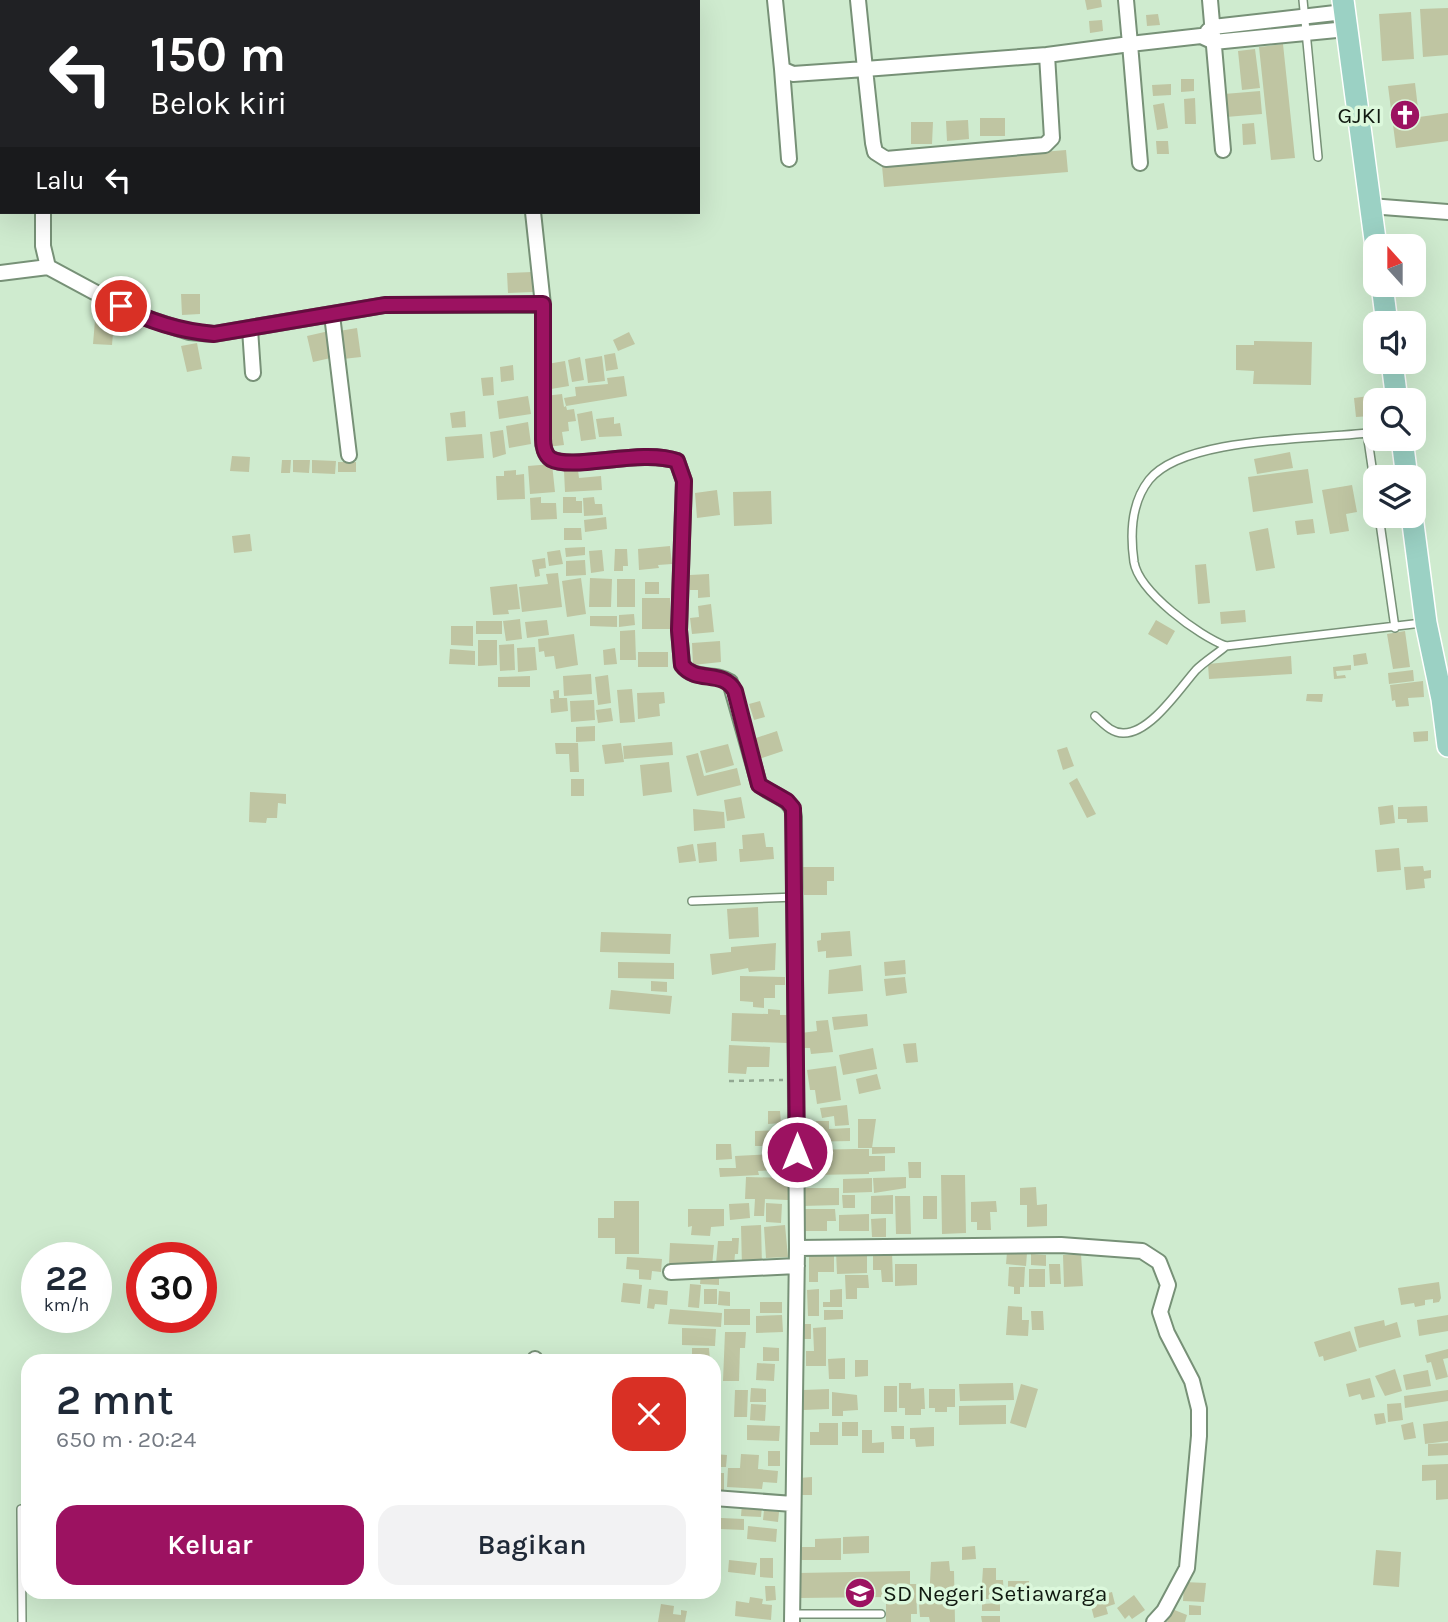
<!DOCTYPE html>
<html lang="id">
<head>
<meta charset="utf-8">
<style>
	:root { --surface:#fff; --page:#f2f2f3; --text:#1f2937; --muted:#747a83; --accent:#9c1261 }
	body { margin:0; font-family:Karla,sans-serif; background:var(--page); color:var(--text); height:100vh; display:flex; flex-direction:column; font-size:26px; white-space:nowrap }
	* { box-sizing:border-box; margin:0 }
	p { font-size:23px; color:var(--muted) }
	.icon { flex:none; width:38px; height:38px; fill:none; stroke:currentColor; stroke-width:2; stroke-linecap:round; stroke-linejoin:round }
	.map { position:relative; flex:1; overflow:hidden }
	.details { position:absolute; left:21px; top:1354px; width:700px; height:245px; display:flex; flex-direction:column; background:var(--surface); border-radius:21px; box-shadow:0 7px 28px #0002 }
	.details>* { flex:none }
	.top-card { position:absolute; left:0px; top:0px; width:700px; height:214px; box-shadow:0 7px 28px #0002; background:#202124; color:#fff; overflow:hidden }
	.needle { width:46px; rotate:339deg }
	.fabs { position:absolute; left:1363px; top:234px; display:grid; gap:14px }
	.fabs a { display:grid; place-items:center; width:63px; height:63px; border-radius:14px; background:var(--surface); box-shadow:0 7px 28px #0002; font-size:35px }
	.speed { position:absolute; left:21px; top:1242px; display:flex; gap:14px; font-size:35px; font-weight:700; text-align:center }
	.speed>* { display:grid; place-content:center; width:91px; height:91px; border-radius:50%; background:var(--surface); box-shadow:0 7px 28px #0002; line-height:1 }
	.speed small { font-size:18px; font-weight:400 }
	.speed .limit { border:10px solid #d22; background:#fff; color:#111 }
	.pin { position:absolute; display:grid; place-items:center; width:60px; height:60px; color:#fff; margin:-30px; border:4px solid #fff; border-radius:50%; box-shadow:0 2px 7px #0007 }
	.me { position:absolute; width:77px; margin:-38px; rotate:0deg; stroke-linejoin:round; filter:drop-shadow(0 0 5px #0008) }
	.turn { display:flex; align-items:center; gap:24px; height:147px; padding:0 35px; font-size:32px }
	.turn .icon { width:91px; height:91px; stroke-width:2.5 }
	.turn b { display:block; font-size:49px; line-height:60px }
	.then { display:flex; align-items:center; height:66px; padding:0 35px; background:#0003; gap:14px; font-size:26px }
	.round { display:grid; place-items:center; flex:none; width:74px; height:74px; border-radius:21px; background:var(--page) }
	.head { display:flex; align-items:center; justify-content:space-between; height:119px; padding:0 35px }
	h1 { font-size:42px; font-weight:600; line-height:52px }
	.cta { display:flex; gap:14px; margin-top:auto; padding:14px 35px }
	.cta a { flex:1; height:80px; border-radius:21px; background:var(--accent); color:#fff; font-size:28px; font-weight:600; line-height:80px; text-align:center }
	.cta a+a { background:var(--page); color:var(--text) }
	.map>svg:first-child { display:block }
	.building { fill:#bfc5a2 }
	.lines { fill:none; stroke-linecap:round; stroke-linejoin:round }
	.service-casing { stroke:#779177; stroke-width:10 }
	.minor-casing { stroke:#779177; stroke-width:18 }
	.primary-casing { stroke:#fff; stroke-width:24 }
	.path { stroke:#92a892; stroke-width:2.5; stroke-dasharray:5 5; stroke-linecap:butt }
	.service { stroke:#fff; stroke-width:7 }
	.minor { stroke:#fff; stroke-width:14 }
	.primary { stroke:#9bd1c4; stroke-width:21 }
	.route-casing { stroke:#650c3f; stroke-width:18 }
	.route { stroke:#9c1261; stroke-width:12 }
	.labels { text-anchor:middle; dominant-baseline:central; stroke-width:7; stroke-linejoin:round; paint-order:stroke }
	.poi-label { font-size:23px; fill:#101910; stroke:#dcf8dc; text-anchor:end }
</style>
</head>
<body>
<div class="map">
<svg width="1448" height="1622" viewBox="0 0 1448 1622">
	<rect width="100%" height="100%" fill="#cfebcf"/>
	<path class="building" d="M1085,0h16l1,7 -15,3z
		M1448,8v47l-25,2 -3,-48z
		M1411,12l3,47 -32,2 -3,-47z
		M1158,14l2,11 -13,1 -1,-11z
		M1102,20l1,11 -13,2 -1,-12z
		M1283,44l12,114 -24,2 -12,-113z
		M1255,49l5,39 -18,2 -4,-39z
		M1181,79h13v12l-13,1z
		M1415,83l4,34 29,-4v28l-52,7 -8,-62z
		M1171,84v11l-18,1 -1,-11z
		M1260,91l2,23 -36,3 -2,-23z
		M1195,98l1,26h-11l-1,-25z
		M1164,103l4,25 -11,2 -4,-25z
		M980,118h25v18h-25z
		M968,120l1,19 -22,2 -1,-20z
		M911,122h22l-1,22h-21z
		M1254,123l2,21 -13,1 -1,-21z
		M1156,141h12l1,13h-12z
		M1066,150l2,22 -184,15 -2,-21z
		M532,272l1,20 -25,1 -1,-20z
		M181,294h19v20l-18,1z
		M95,320l19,1 -2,24 -19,-1z
		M357,328l4,29 -18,2 -4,-28z
		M329,331l6,26 -22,5 -6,-26z
		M629,332l6,12 -17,7 -5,-11z
		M1254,341l58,1 -1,43 -58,-1 1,-13 -18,-1v-25h18z
		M197,343l5,26 -15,3 -6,-26z
		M615,353l3,16 -12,2 -2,-16z
		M602,356l3,25 -17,2 -3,-24z
		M580,357l4,23 -12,2 -4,-22z
		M565,361l4,25 -18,3 -4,-25z
		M513,365l1,15 -13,2 -1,-15z
		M624,376l3,20 -61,10 -2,-8 12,-2 -1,-9 33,-3 -1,-6z
		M493,377l1,18 -11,1 -2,-18z
		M562,394l2,13 2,-1 1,4 7,-1 2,12 -8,1 1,9 -7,1 2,13 -17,2 -2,-51z
		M528,396l3,18 -32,5 -2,-18z
		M1369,396l2,20 -15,1 -2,-19z
		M465,411l1,16 -14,1 -2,-15z
		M592,411l4,28 -15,2 -4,-27z
		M614,417v7l6,-1 2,13 -23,1 -3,-18z
		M528,422l3,22 -22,4 -3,-22z
		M503,430l3,24 -13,4 -3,-26z
		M482,434l2,24 -37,3 -2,-24z
		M1290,452l3,16 -36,6 -3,-15z
		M232,456l18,1 -1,15 -19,-1z
		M282,460h9l-1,13h-9z
		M293,460h17l-1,13 -16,-1z
		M312,460l24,1 -1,13 -23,-1z
		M338,462h18v10h-18z
		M552,464l3,28 -25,2 -2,-28z
		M1308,469l5,34 -60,9 -5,-35z
		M516,470v5l8,-1 1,25 -28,1 -1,-24h8v-5z
		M578,470l1,8 22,-2 1,14 -37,2 -1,-21z
		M1352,485l5,27 -11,2 3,17 -19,3 -8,-44z
		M717,490l3,25 -23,3 -2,-25z
		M771,491l1,33 -38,2 -1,-34z
		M541,497v6h15l1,16 -26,1 -1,-22z
		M563,497h13v4h6v12h-19z
		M594,497l1,7h7l1,11 -19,1 -1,-18z
		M606,517l1,12 -22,3 -1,-12z
		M1313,519l2,14 -18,2 -2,-14z
		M564,528h17l1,12h-18z
		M1268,528l7,40 -19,3 -7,-39z
		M250,534l2,17 -18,2 -2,-17z
		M670,546l2,18 -14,1 1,3 -20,2 -1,-21z
		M585,547v8l-19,2 -1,-9z
		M615,549h12l1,17h-5v5h-9z
		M560,550l3,14 -14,2 -2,-14z
		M602,550l2,21 -13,2 -2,-22z
		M545,558l1,10 -7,1 1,7 -5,1 -3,-17z
		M585,560l1,15 -20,1v-15z
		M1206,564l4,39 -12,1 -3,-39z
		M558,573l4,34 -40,5 -3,-25 29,-3 -2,-10z
		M709,574l1,23 -12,1v-8h-8v-15z
		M581,578l5,36 -19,3 -5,-36z
		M590,578l22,1 -1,28h-22z
		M617,579h18v28h-18z
		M645,582h14v12h-14z
		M517,584l3,25 -12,1 1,4 -16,1 -3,-28z
		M642,598h28v31h-28z
		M711,604l3,28 -22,2 -2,-16 9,-1 -1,-11z
		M1245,610l1,12 -25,2 -1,-12z
		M634,614l1,11 -16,2v-12z
		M590,616h27v11l-27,-1z
		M520,619l2,20 -16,2 -3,-20z
		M547,620l2,15 -22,3 -2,-16z
		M1156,620l19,11 -8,14 -19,-11z
		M476,621h26v13h-26z
		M451,626h22v20l-22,-1z
		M635,630l1,30h-16v-29z
		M1405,631l5,36 -17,2 -6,-35z
		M574,634l4,31 -22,4 -2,-13 -9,1 -1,-6 -5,1 -1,-13z
		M478,640h19v25l-19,1z
		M720,641l1,21 -28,3 -1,-22z
		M514,644l1,26 -15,1 -1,-26z
		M535,647l2,23 -19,2 -1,-24z
		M615,648l2,16 -13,1 -1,-15z
		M450,649l25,2v14l-26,-1z
		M638,652h30v15h-30z
		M1366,653l2,11 -14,2 -1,-11z
		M1291,656l1,18 -83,5 -1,-15z
		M1351,665v5l-15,1 1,5 8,-1 1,3 -12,1 -1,-12z
		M1413,670l1,11 -25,3 -1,-11z
		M591,674l1,20 -28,2 -1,-20z
		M608,675l3,28 -13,2 -3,-28z
		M530,676v11h-32v-10z
		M1423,681l1,16 -16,1 1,8 -13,1 -1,-7 -3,1 -2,-16z
		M632,689l3,33 -15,1 -3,-33z
		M559,690v8h8l1,13 -17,2 -1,-14h4l-1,-8z
		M664,692l1,11 -6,1 1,12 -22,3 -1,-26z
		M1307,694h16l-1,8 -16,-1z
		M594,700l1,20 -24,2 -1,-21z
		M760,701l5,16 -11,3 -5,-16z
		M611,708l2,13 -15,2 -2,-13z
		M595,726v15l-19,1v-15z
		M777,731l6,20 -24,8 -6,-20z
		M1428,731v10l-14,1 -1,-10z
		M672,742l1,13 -49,4 -1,-13z
		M555,743h23l1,29h-9l-1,-18h-13z
		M621,743l3,19 -19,2 -3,-19z
		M728,744l6,21 -28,8 -6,-22z
		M1067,747l7,19 -11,4 -6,-20z
		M698,753l6,23 33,-8 4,17 -44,11 -11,-40z
		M669,762l3,30 -29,4 -3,-31z
		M1077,778l19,36 -9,4 -18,-35z
		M571,779h13v17h-13z
		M250,792l36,2v10l-8,-1 -1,15h-10l-1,5 -17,-1z
		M741,797l4,21 -18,3 -3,-21z
		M1393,805l2,18 -15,2 -2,-18z
		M1427,806l1,16 -21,1v-4h-9v-12z
		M693,809l31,3 1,16 -31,3z
		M764,833l2,14h7l1,12 -34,3 -1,-13h4l-1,-14z
		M716,842l1,19 -18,2 -2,-19z
		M693,844l3,17 -17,2 -2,-16z
		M1399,848l2,22 -24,2 -2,-22z
		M1423,866l1,5 7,-1v8l-7,1 1,9 -19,2 -2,-23z
		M800,867h34v14h-7v14h-23z
		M758,907l1,30 -30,2 -2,-30z
		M850,931l2,25 -26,2v-7l-8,1 -1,-11 4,-1v-7z
		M601,932l70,2 -1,20 -70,-2z
		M776,943l-1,27 -26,2 -1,-4 -36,7 -2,-21 21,-2v-5z
		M905,960l1,14 -21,2 -1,-14z
		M618,962l56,1v16l-56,-1z
		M861,965l2,26 -35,3 1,-24z
		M740,976l45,1v8h-10v13h-11v10l-11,-1v-5l-13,-1z
		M905,977l2,16 -21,3 -2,-17z
		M651,981l16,1v10l-16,-1z
		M611,990l61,6 -2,18 -61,-5z
		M768,1009l12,1v5h8l-1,28 -56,-2 1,-28 36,1z
		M867,1014l1,12 -34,4 -2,-13z
		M828,1020l5,32 -22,2 -1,-6h-7l-2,-15 16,-2 -1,-10z
		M916,1043l2,19 -12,1 -3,-19z
		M729,1045l41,2 -1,20h-22l-1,7 -18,-1z
		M873,1048l4,21 -34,6 -4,-20z
		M836,1066l5,34 -24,4 -2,-14h-5l-3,-20z
		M877,1074l4,15 -22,5 -3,-15z
		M847,1105l2,20 -14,1 -1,-10 -12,2 -2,-10z
		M768,1111h12l1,12 -13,1z
		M858,1119h18l-4,29h-14z
		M816,1121h13v8l21,-1v13l-48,1v-12h14z
		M786,1130l1,16h-32v-15z
		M716,1144h15l1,15 -16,1z
		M872,1147h23v6l-23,1z
		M855,1149h14v7h16v15l-16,1v2l-55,1v-4l-7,1 -1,-22z
		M774,1154l1,16 -17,1 1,4 -39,2 -1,-9h17l-1,-12z
		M908,1162h13v16h-12z
		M941,1175h24l1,58 -24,1z
		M746,1177l43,1 -1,22 -23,-1 -1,17h-10l1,-17h-10z
		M906,1177v11l-32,5 -1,-15z
		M872,1178v14l-29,1v-14z
		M1036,1187l1,18 10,-1v22l-20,1v-22h-7v-17z
		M802,1188h37v17l-37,1z
		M842,1195h13v13h-12z
		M893,1195v19h-22v-18z
		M895,1196h15l1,38h-15z
		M923,1196h14v23h-14z
		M614,1201h25v53h-24v-16h-17v-20h16z
		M996,1201l1,11h-7l1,18h-14v-8h-6v-20z
		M749,1203l1,15 -20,2 -1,-16z
		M766,1203l16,1 -1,19 -15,-1z
		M688,1209h36v17l-13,1 -1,9 -19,-1 1,-9 -4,1z
		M801,1209h34l1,12h-9v10h-25z
		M869,1214v17h-30v-16z
		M886,1218v19h-14l-1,-18z
		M761,1225l1,41 -20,1 -1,-41z
		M785,1225l3,32 -22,1 -2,-31z
		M732,1238h7l-1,16h-3l-1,11 -18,-1 2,-23h14z
		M670,1243l44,2 -2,21 -43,-2z
		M845,1250l1,6 21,-1v18l-30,1 -1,-23z
		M873,1251h19l1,31h-11l-1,-12h-8z
		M1007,1252l20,1 -1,13 -20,-2z
		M809,1254h25v18h-16v10h-9z
		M1031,1254l15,1v11l-15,-1z
		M1081,1254l2,32 -19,1 -1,-32z
		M627,1257l35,2 -1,13 -9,-1 -1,9 -12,-1v-9l-13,-1z
		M895,1264h22v21l-22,1z
		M1049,1264h11l1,20h-11z
		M1009,1267h16l-1,20h-4v7h-6v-7l-6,-1z
		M1029,1269h16v18h-16z
		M701,1272l18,1v12l-19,-1z
		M845,1275h23l1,13h-12v11h-11z
		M1439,1282l2,16 -2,4 -6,1v-4l-8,1v5l-10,2 -1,-4 -13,2 -3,-17z
		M623,1283l19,2 -2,19 -19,-2z
		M690,1284l11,1 -2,23 -11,-1z
		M649,1289l19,2 -1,14 -12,-1 -1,5 -7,-1z
		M704,1289h13v15h-13z
		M819,1289v27h-11l-1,-26z
		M842,1289v18h-19v-5h7v-12z
		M719,1291l11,1v14l-12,-1z
		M760,1302h22v11h-22z
		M1008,1306l14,1v13h7l-1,16 -22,-1z
		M670,1309l52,4 -1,14 -53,-3z
		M724,1309h26v16h-26z
		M824,1310h19v9l-19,1z
		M1031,1311h12l1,19h-12z
		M782,1315l1,17 -27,1v-17z
		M1448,1315v16l-29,5 -2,-16z
		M1384,1320l1,6 12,-4 4,15 -42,11 -5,-21z
		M799,1324h12v15h-12z
		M826,1327v39h-20v-15h8l-1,-23z
		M682,1328l34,1 -1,17 -33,-1z
		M1350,1331l7,20 -33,10 -1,-5 -4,1 -5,-15z
		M725,1332h21l-1,16h-5l-1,33h-16z
		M763,1347l16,1v13h-16z
		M692,1348h17l1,13h-18z
		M1448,1349v9l-5,1 5,18 -12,3 -5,-18 -4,1 -2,-8z
		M845,1358v21h-16l-1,-20z
		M855,1360h13v16l-13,1z
		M757,1363l18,1 -1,17 -18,-1z
		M1395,1369l7,22 -17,5 -10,-20z
		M1428,1370l3,16 -25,4 -3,-15z
		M1370,1378l5,19 -13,3 -2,-6 -11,3 -3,-13z
		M899,1383h12v6l13,-1 1,21h-4v6h-16v-7h-6z
		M1013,1383l1,17 -54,1 -1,-17z
		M1021,1384l17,5 -12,39 -16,-5z
		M884,1386h13v26h-13z
		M751,1388l15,1v13h-16z
		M829,1389v20l-26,1v-20z
		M929,1389h26v18h-8v5h-12v-4h-6z
		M735,1390h13l-1,27h-13z
		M1448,1390v11l-43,7 -1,-12z
		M832,1392l25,3 1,15 -15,1v5h-11z
		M1401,1403l2,17 -15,2 -1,-18z
		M751,1404l15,1 -1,16 -15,-1z
		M1006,1405v19l-47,1v-19z
		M1384,1413l2,10 -10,2 -2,-11z
		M1448,1421v20l-23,3 -2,-20z
		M842,1422h16v14h-16z
		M1413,1422l3,16 -12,2 -3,-15z
		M819,1423h19v22h-28v-13h9z
		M747,1425l33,1 -1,15 -32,-1z
		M891,1426h13v13h-12z
		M934,1427v19l-18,1 -1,-8h-5v-11z
		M862,1430h10v13l12,-1v11h-22z
		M1448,1443v12l-20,1v-12z
		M768,1451h12v15h-12z
		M714,1454l13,1 -1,12h-12z
		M741,1454l18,1 -1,14 20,2 -1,12 -14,-1 -1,7 -35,-2 1,-19h12z
		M1448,1464v35l-12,1v-20l-14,1v-16z
		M715,1473h9v19h-9z
		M812,1477v18h-13v-17z
		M742,1504l20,2 -1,11 -20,-1z
		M764,1510l15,2 -1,10 -15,-2z
		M721,1518l23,1v11l-24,-1z
		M748,1526l29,3 -1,13 -29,-3z
		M869,1536v17l-26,1v-17z
		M841,1538v22h-42v-13h16v-8z
		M975,1546l1,13 -14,1v-13z
		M1376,1550l25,2 -2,35 -26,-2z
		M760,1558h13v20l-13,-1z
		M729,1560l28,3 -2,12 -27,-3z
		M949,1561l1,10h4l1,51h-25l-1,-5h-9l-1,-13 10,-1 2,-41z
		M983,1568h13v12h7l1,19h-23z
		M910,1571v13h6l1,30h-6v8h-25v-25l-87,1 -1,-25z
		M1008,1581h21v14h-21z
		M1184,1582l22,1 -2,19 -21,-1z
		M765,1586h10l1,14 -10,1z
		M1112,1592l3,12 -9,3 2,7 -14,4 -5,-20z
		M1134,1595l11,15 -13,9 -3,-4 -4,4 -8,-11z
		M750,1597l13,2 -1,5 10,1 -1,15 -36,-4 1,-15 13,2z
		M1000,1603v8h-18v-7z
		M661,1604l13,2 -1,8 8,1v-5l6,1 -2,11h-27z
		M1189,1605l12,1v9h-12z
		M1172,1609l15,6 -2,7h-18z
		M981,1616h19v6h-18z"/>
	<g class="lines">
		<g class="service-casing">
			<path id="service" d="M1303,0l15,157
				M1376,432c-55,8 -191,3 -227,48 -18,23 -19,54 -15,82 5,30 65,74 92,84l196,-23
				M1367,433l9,61
				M1379,516l16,112
				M1095,716c8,7 16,17 28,17 27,1 57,-45 73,-63 9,-9 21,-16 30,-24
				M692,901l104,-4
				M21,1509l1,113
				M792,1614h89"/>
		</g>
		<g class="minor-casing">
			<path id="minor" d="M42,0v2
				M514,0v2
				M775,0l7,69 11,5 72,-5 8,74 2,9 11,7 159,-14 7,-7 -5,-83 83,-11 10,119
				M858,0l7,69 182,-14
				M1126,0l4,44 71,-8 13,6 133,-13
				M1210,0l13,150
				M1208,31l5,-4 131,-15
				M782,69l7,90
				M1370,206l78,6
				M43,212v34l5,21 89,48 52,17 25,2 171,-29h158v134c0,7 2,16 8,20 23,12 91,-11 126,2l7,20 -5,149 3,35c12,16 33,7 48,17l29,102c13,13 33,12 35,33l3,431 -5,374
				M533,212l10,93
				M0,273l48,-6
				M332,315l17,140
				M250,329l3,44
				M797,1248l264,-3 81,6 17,11 9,23 -8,27 7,21 25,48 7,28v27l-12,132 -23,43 -10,11
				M671,1272l126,-6
				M535,1359v3
				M714,1498l79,6"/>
		</g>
		<g class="primary-casing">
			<path id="primary" d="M1343,0l33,247
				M1382,285l5,39
				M1392,362l5,39
				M1402,439l5,39
				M1412,516l14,107 16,76 6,47"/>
		</g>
		<path class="path" d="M729,1081l54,-1"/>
		<use href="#service" class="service"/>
		<use href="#minor" class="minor"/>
		<use href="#primary" class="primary"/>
	</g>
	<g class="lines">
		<g class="route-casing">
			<path id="route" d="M121,306c29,16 60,25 93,28l171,-29 158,-1v135c0,7 2,16 8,20 22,12 91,-11 126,2l7,20 -5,149 3,35c14,19 41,4 53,26l24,94 28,16 6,7 4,344"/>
		</g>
		<use href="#route" class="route"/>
	</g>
	<defs>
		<g id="church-disc" transform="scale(1.575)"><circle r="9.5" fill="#9c1261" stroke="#dcf8dc"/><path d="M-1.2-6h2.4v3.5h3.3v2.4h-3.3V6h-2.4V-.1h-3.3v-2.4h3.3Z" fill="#fff"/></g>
		<g id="school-disc" transform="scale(1.575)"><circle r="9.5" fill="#9c1261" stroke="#dcf8dc"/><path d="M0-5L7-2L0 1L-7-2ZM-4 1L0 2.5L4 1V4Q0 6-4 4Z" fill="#fff"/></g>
	</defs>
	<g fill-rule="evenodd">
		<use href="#church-disc" x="1405" y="115"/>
		<use href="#school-disc" x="860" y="1593"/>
	</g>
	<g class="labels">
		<g class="poi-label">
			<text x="1382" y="115">GJKI</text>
			<text x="883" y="1593" text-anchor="start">SD Negeri Setiawarga</text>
		</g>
	</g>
</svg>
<div class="fabs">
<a><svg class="needle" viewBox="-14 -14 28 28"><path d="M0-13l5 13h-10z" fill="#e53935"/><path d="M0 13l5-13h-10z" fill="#747a83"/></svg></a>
<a><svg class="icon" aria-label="sound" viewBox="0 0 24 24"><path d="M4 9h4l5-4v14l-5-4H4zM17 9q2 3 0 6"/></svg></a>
<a><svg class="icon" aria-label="search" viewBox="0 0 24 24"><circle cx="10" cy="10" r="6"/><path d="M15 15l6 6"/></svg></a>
<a><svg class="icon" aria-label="layers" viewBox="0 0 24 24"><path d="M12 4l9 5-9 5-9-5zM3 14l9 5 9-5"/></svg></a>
</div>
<div class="speed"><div>22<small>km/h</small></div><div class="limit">30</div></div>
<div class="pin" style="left:121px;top:306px;background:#d93025"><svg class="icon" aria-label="arrive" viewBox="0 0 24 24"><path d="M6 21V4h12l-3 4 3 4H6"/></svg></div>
<svg class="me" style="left:797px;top:1152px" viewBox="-20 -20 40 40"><circle r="17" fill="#9c1261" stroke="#fff" stroke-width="3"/><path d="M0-11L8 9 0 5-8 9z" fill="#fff"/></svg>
<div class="top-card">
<div class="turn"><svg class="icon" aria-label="left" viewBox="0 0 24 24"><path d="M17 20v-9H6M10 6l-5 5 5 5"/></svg><div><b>150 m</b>Belok kiri</div></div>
<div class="then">Lalu<svg class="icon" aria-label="left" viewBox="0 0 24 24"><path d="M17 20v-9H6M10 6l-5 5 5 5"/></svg></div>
</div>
<section class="details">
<div class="head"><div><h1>2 mnt</h1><p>650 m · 20:24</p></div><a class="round" style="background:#d93025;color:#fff"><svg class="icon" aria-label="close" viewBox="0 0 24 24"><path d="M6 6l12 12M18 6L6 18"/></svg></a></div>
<div class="cta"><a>Keluar</a><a>Bagikan</a></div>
</section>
</div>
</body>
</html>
